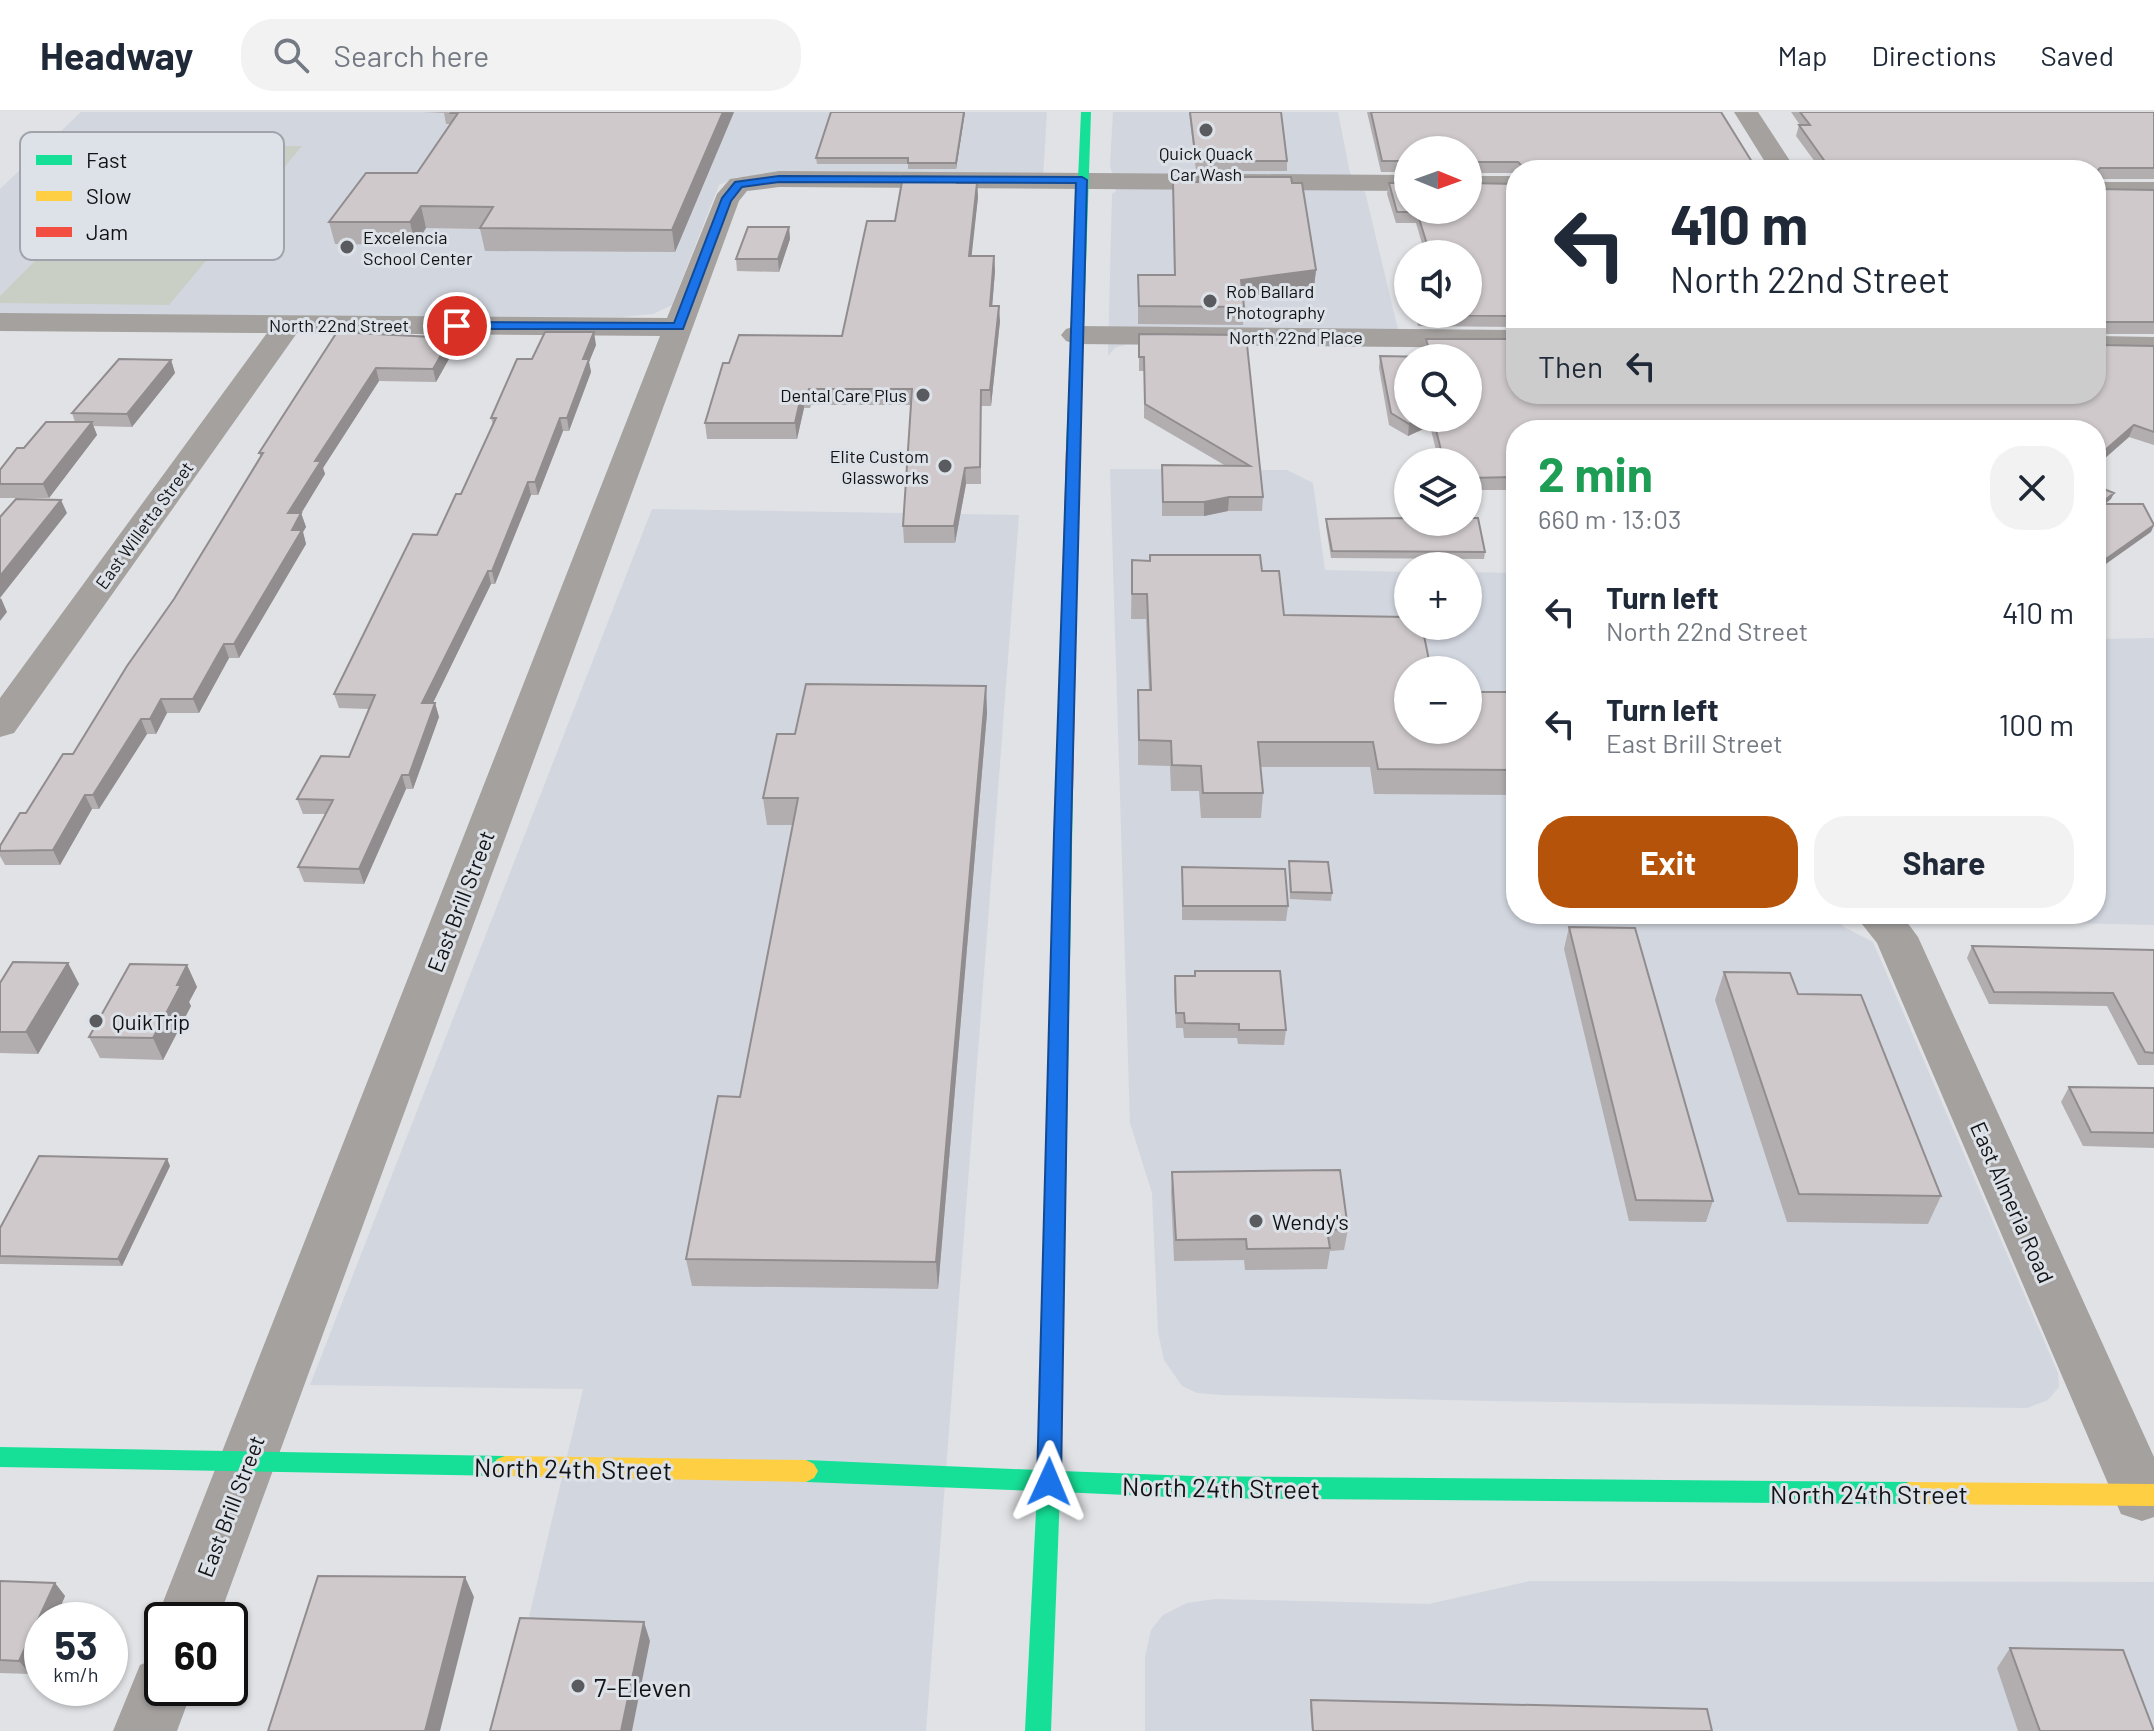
<!DOCTYPE html>
<html lang="en">
<head>
<meta charset="utf-8">
<style>
	:root { --surface:#fff; --page:#f2f2f3; --text:#1f2937; --muted:#747a83; --line:#e0e1e3; --accent:#b45309 }
	body { margin:0; font-family:Barlow,sans-serif; background:var(--page); color:var(--text); height:100vh; display:flex; flex-direction:column; font-size:30px; white-space:nowrap }
	* { box-sizing:border-box; margin:0 }
	p { font-size:26px; color:var(--muted) }
	.icon { flex:none; width:44px; height:44px; fill:none; stroke:currentColor; stroke-width:2; stroke-linecap:round; stroke-linejoin:round }
	.map { position:relative; flex:1; overflow:hidden }
	.sheet { position:absolute; left:1506px; top:308px; width:600px; height:504px; display:flex; flex-direction:column; background:var(--surface); border-radius:32px; box-shadow:0 2px 6px #0004 }
	.sheet>* { flex:none }
	.guide { position:absolute; left:1506px; top:48px; width:600px; height:244px; border-radius:32px; box-shadow:0 2px 6px #0004; background:#fff; color:var(--text); overflow:hidden }
	.needle { width:52px; rotate:91deg }
	.fabs { position:absolute; left:1394px; top:24px; display:grid; gap:16px }
	.fabs a { display:grid; place-items:center; width:88px; height:88px; border-radius:50%; background:var(--surface); box-shadow:0 2px 6px #0004; font-size:40px }
	.speed { position:absolute; left:24px; top:1490px; display:flex; gap:16px; font-size:40px; font-weight:700; text-align:center }
	.speed>* { display:grid; place-content:center; width:104px; height:104px; border-radius:50%; background:var(--surface); box-shadow:0 2px 6px #0004; line-height:1 }
	.speed small { font-size:20px; font-weight:400 }
	.speed .limit { border:4px solid #111; border-radius:12px; background:#fff; color:#111 }
	.pin { position:absolute; display:grid; place-items:center; width:68px; height:68px; color:#fff; margin:-34px; border:4px solid #fff; border-radius:50%; box-shadow:0 2px 8px #0007 }
	.me { position:absolute; width:88px; margin:-44px; rotate:1deg; stroke-linejoin:round; filter:drop-shadow(0 0 6px #0008) }
	.turn { display:flex; align-items:center; gap:28px; height:168px; padding:0 32px; font-size:36px }
	.turn .icon { width:104px; height:104px; stroke-width:2.5 }
	.turn b { display:block; font-size:56px; line-height:68px }
	.then { display:flex; align-items:center; height:76px; padding:0 32px; background:#0003; gap:16px; font-size:30px }
	.round { display:grid; place-items:center; flex:none; width:84px; height:84px; border-radius:32px; background:var(--page) }
	.headline { display:flex; align-items:center; justify-content:space-between; height:136px; padding:0 32px }
	h1 { font-size:48px; font-weight:700; line-height:60px; color:#1e9e55 }
	.primary-button { display:flex; gap:16px; margin-top:auto; padding:16px 32px }
	.primary-button a { flex:1; height:92px; border-radius:32px; background:var(--accent); color:#fff; font-size:32px; font-weight:700; line-height:92px; text-align:center }
	.primary-button a+a { background:var(--page); color:var(--text) }
	ul { padding:0; list-style:none }
	li { display:flex; align-items:center; gap:24px; height:112px; padding:0 32px }
	li div { flex:1 }
	li b { display:block; font-size:30px }
	li em { font-style:normal }
	header { display:flex; align-items:center; gap:48px; box-sizing:border-box; height:112px; padding:0 40px; background:var(--surface); border-bottom:2px solid var(--line) }
	header strong { font-size:38px }
	nav { display:flex; gap:44px; margin-inline-start:auto; font-size:28px }
	.search { width:560px; height:72px; background:var(--page); display:flex; align-items:center; gap:20px; box-sizing:border-box; padding:0 28px; border-radius:32px; color:var(--muted); font-size:30px }
	.map>svg:first-child { display:block }
	.built { fill:#d2d6df; fill-rule:evenodd }
	.green { fill:#cacfc5 }
	.lines { fill:none; stroke-linecap:round; stroke-linejoin:round }
	.street { fill:#a4a19f; fill-rule:evenodd }
	.fast { fill:#16e098; fill-rule:evenodd }
	.slow { fill:#ffcf43; fill-rule:evenodd }
	.jam { fill:#f24e42; fill-rule:evenodd }
	.wall { fill:#b2adaf; fill-rule:evenodd }
	.shaded-wall { fill:#918d8f }
	.building { fill:#cfc9cc; stroke:#918d8f; stroke-width:2 }
	.route { fill:#1a73e8; stroke:#114b97; stroke-width:2 }
	.poi-dot { fill:#5a5b5e; stroke:#dde1e8; stroke-width:3 }
	.labels { text-anchor:middle; dominant-baseline:central; stroke-width:6; stroke-linejoin:round; paint-order:stroke }
	.far-poi-label { font-size:18px; fill:#121315; stroke:#dde1e8; text-anchor:start }
	.far-street-label { font-size:18px; fill:#121315; stroke:#dde1e8 }
	.street-label { font-size:22px; fill:#121315; stroke:#dde1e8 }
	.poi-label { font-size:22px; fill:#121315; stroke:#dde1e8; text-anchor:start }
	.near-street-label { font-size:26px; fill:#121315; stroke:#dde1e8 }
	.near-poi-label { font-size:26px; fill:#121315; stroke:#dde1e8; text-anchor:start }
	.key { fill:#dde1e8; stroke:#a0a3a9; stroke-width:2 }
	.key-label { font-size:22px; fill:#121315 }
</style>
</head>
<body>
<header>
<strong>Headway</strong>
<div class="search"><svg class="icon" aria-label="search" viewBox="0 0 24 24"><circle cx="10" cy="10" r="6"/><path d="M15 15l6 6"/></svg>Search here</div>
<nav><a>Map</a><a>Directions</a><a>Saved</a></nav>
</header>
<div class="map">
<svg width="2154" height="1619" viewBox="0 0 2154 1619">
	<rect width="100%" height="100%" fill="#e0e2e5"/>
	<path class="built" d="M81,0h966l-4,65h-306l-18,8 -47,120 -19,9 -32,3 -621,-3v-125z
		M1113,0h225l12,61 15,19 37,154 -271,-3 -16,5 -7,8 4,-162 4,-3 -6,-26z
		M1110,357l177,1 26,13 12,87 83,2v54h60v-54l48,1v341h314l14,13 29,15 185,431 1,14 -11,13 -21,8 -537,-7 -268,-6 -25,-2 -15,-7 -18,-26 -6,-28 -6,-139 -22,-70zM1408,558h60v60h-60z
		M652,397l367,6 -93,1216h-424l81,-342 -273,-4z
		M2154,526v287l-240,-6 -1,-5h183v-275z
		M1530,1469l624,1v149h-1009v-74l6,-27 12,-15 24,-12 28,-4 214,5z"/>
	<path class="green" d="M150,33l152,1 -133,159 -169,-2v-7z"/>
	<g class="lines">
		<path class="street" d="M1734,0h24l38,58h-26z
			M779,59l629,4v16l-629,-4 -32,4 -8,10 -521,1419h-56v13l-6,-13 504,-1284 -363,-3 -283,400 -14,4v-39l267,-365 -267,-2v-18l667,5 50,-124 13,-15z
			M1468,64h48v16h-48z
			M2096,70h58v16h-58z
			M1076,214l440,4v18l-440,-4 -10,-3 -5,-6 5,-6z
			M2096,224l58,1v18l-58,-1z
			M1854,802h47l17,23 236,520v60l-12,4 -21,-7 -244,-571z
			M162,1544v32h31l-16,43h-64l27,-66z"/>
		<path class="fast" d="M1081,0h10l-11,336 -7,4 -7,-4z
			M1065,673l8,5 -12,681 132,5 716,6 8,3 4,8 -4,8 -8,3 -716,-6 -133,-6 -9,239h-26l12,-240 -231,-9 -8,-4 -4,-7 4,-7 8,-4 232,10 19,-680z
			M0,1335l505,9 8,3 4,7 -4,7 -8,3 -505,-9z"/>
		<path class="slow" d="M505,1344l301,4 8,4 4,7 -4,7 -8,4 -301,-6 -8,-3 -4,-7 4,-7z
			M1909,1370l245,2v22l-245,-2 -8,-3 -4,-8 4,-8z"/>
		<path class="jam" d="M1073,332l7,4 -7,342 -8,5 -8,-5 9,-342z"/>
	</g>
	<path class="wall" d="M423,0h311l-59,140 -190,-1 -5,-22 -54,-1 -11,17 -80,-1 -6,-22 88,-49 34,-49h-5l-2,-11z
		M831,0h134l-9,57h-48v-5h-91l-1,-6z
		M1189,0h92l6,49v10h-91z
		M1367,0h354l36,58h-241v3h-48l-60,-23v22h-27z
		M1791,0h363v67h-57l1,10 56,1v144h-56v8l2,3 54,1v99l-25,-8 -33,29v-36h-580v60h-48v-28h-29l-9,-36 -22,10 -19,-11 -10,-57 1,-12 47,1 -2,-7 1,-11h90v55h580v-224h-275l-25,-34 3,-11h1zM1408,246h60v60h-60z
		M1173,70l119,1 24,87 -2,17 -71,10 1,10 -1,18 -105,-1v-49h36z
		M959,71h18l1,14 -7,59h23l1,15 -3,35 8,15 -9,85h-10v78h-15l-11,59h-51l-1,-17 8,-121h-100l-1,3h-6l-7,31h-90l-2,-16 24,-60 113,-27 53,-115z
		M1389,71l127,1v143l-98,-1 -3,-12h53v-60h-43l-9,-31h-20l-9,-29z
		M789,115l1,12 -11,33 -42,-1 -1,-12z
		M337,220l117,18 -18,32 -57,-1 -56,87 2,6 -24,39 5,14 -3,5 3,12 -67,114h-10l-30,55h-32l-11,21h-9l-48,75h-7l-32,56h-55l-5,-9v-10l73,-92 101,-155 87,-141 -2,-5z
		M1139,222l107,1 17,162 -1,14h-34l-24,5h-42v-51l64,1 -82,-48v-47h-5z
		M596,233l-7,17 2,10 -22,59h-6l-25,64h-7l-36,89h-4l-58,119h2l4,14 -26,72h-7l-42,95 -60,-2 -6,-15 28,-53h-23l-6,-15 52,-42 20,-48 -30,-1 -5,-14 103,-159 24,-41 32,-69 -2,-7 41,-59z
		M171,248l4,13 -43,54 -39,-1 4,9 -48,63h-49v-28l24,-22 51,-26 -3,-9z
		M1326,407l159,33 -1,7 -153,-1 -5,-32z
		M1132,448l130,11 22,44 124,115 108,-38v103l-142,-1 -4,-27h-110l3,26 -2,25h-60l-2,-27h-28l-1,-25 -32,-1v-75h11l-3,-71h-15z
		M986,574l1,27 -49,576 -246,-3 -6,-27 54,-162 53,-272h-26l-4,-27 32,-64z
		M1289,749l43,32 -1,8 -41,-2z
		M1182,755l106,39 -2,15 -104,-1z
		M1569,815l144,274 -7,21 -77,-1 -65,-272z
		M1972,834l182,4v115h-16l-31,-59 -118,-2 -22,-46z
		M68,851l11,21 -41,70 -38,-1v-70z
		M187,853l10,22 -8,15 2,4 -28,54 -63,-2 -11,-21z
		M1724,860l74,22 143,202 -13,28 -141,-2 -72,-222z
		M1175,864l111,54 -2,15 -46,-1 -1,-6h-53l-1,-10h-7l-2,-38z
		M2069,975l85,1v60l-71,-2 -22,-44z
		M167,1047l3,7 -48,100 -122,-2v-36z
		M1172,1060l176,57 -4,21 -14,1 -3,18 -82,1 -1,-10 -70,1 -3,-68z
		M0,1469l55,2 10,13 -35,78 -30,-1z
		M2010,1536l144,83h-136l-21,-63z
		M1311,1588l401,31h-400l-2,-24z"/>
	<path class="shaded-wall" d="M723,0h11l-59,140 -3,-22z
		M964,0h1l-9,57v-6z
		M977,71l1,14 -8,74 -1,-15z
		M421,94l5,22 -11,17 -5,-23z
		M789,115l1,12 -11,33 -1,-13z
		M994,144l1,15 -4,50 -1,-15z
		M1316,158l-2,17 -74,10 1,-17z
		M999,194l1,15 -9,85 -1,-16z
		M594,220l2,13 -7,17 2,10 -22,59 -2,-13 16,-59z
		M451,226l3,12 -18,32 -3,-13z
		M171,248l4,13 -43,54 -5,-13z
		M376,256l3,13 -56,87 2,6 -32,53 -5,-14 27,-52z
		M802,280l2,16 -7,31 -2,-16z
		M560,306l3,13 -25,64 -3,-13z
		M1423,306h9l-2,8 -22,10 1,-12z
		M92,310l5,13 -48,63 -6,-14z
		M2134,313l-5,12 -33,29v-8z
		M965,356l1,16 -11,59 -1,-17z
		M528,370l3,13 -36,89 -3,-13z
		M2114,381l-3,6 -14,12 3,-7z
		M1229,385l-1,14 -24,5v-14z
		M61,388l6,13 -67,85v-22z
		M301,401l5,14 -3,5 3,12 -67,114 -5,-14z
		M2154,413l-3,7 -55,39v-5z
		M488,459l3,13 -65,133 -4,-14z
		M1,486l6,14 -7,9v-22z
		M224,532l5,14 -30,55 -6,-14z
		M986,574l1,27 -49,576 -2,-27z
		M161,587l6,14 -11,21 -6,-15z
		M435,591l4,14 -26,72 -4,-14z
		M141,607l6,15 -48,75 -6,-14z
		M402,663l4,14 -42,95 -5,-15z
		M85,683l7,14 -32,56 -7,-15z
		M68,851l11,21 -41,70 -12,-22z
		M187,853l10,22 -8,15 2,4 -28,54 -10,-22z
		M167,1047l3,7 -48,100 -4,-7z
		M465,1465l9,20 -34,134h-15z
		M55,1471l10,13 -10,24h-13v28l-12,26 -11,-13z
		M644,1510l6,19 -18,90h-11z"/>
	<path class="building" d="M452,0h271l-51,118 -192,-2 13,-21 -72,-1 -11,16h-81l37,-49h51l41,-60h-7z
		M831,0h133l-8,51h-48v-5h-92z
		M1190,0h91l6,49h-91z
		M1371,0h350l36,58h-236v-5l-3,-3h-49l-1,2v-14h-60v11h-26z
		M1800,0h354v56h-54l-3,3 1,18 56,1v132h-56v20l2,3 54,1v86l-20,-7 -38,33v-28h-48l-6,-6 -7,6h-519v47l-48,1v-16h-24l-11,-44h35v-60h-60v60h15l-14,6 -18,-11 -11,-57 51,1 -5,-18h90v55h580v-224h-265l-32,-45h11z
		M903,64l55,1 -1,6h20l-8,73h25l-4,50h9l-9,84h-9l-1,77 -15,1 -11,58h-51l9,-137h-103l-1,3h-6l-7,31h-90l18,-60h6l10,-28 103,1 25,-115h28z
		M1198,65h93l1,6h10l14,87 -75,10 3,27 -105,-1 -1,-31h37l-2,-93h25z
		M1389,71h19v27h60v-27l48,1v132l-96,-1 48,-1v-60h-38l-13,-42h-20z
		M748,115h41l-11,32h-42z
		M337,220l114,6 -18,31 -57,-1 -61,93h6l-33,52h13l-9,17h10l-68,114h-10l-31,55h-32l-11,20h-9l-48,76h-8l-32,55 -53,1v-5l20,-33h6l37,-59h10l54,-88 47,-67 89,-146h-4z
		M545,220h49l-11,27h6l-22,59h-7l-25,64h-7l-36,89h-4l-66,132h13l-26,72h-7l-43,94 -61,-2 35,-67 -36,-1 24,-43 28,1 26,-62 -41,-1 79,-160 24,1 19,-41h5l35,-76h-5l26,-59h15z
		M1139,222l107,1 17,162h-34l-25,5h-41l-1,-37 88,1 -105,-62 -1,-47h-5z
		M119,247l52,1 -44,54 -55,-1z
		M46,310h46l-49,62h-43v-14l17,-22h7z
		M2096,374l18,7 -14,11h43l11,21 -58,41z
		M16,387l45,1 -61,76v-59z
		M1408,406v4h60v-4h10l7,34 -153,-1 -6,-32z
		M1150,443h110l2,16h17l5,44 124,2v9h14l9,44h-23v60h60v-38h48v78l-138,-1 -5,-27h-115l5,51h-60l-2,-27 -29,-1 -1,-24 -32,-1 -1,-50h13l-4,-96h-15v-34l18,1z
		M806,572l180,2 -50,576 -250,-3 32,-163 22,1 58,-299h-35l14,-64h18z
		M1289,749l39,1 4,31 -41,-1z
		M1182,755l103,2 3,37h-105z
		M1569,815l66,1 78,273 -77,-1z
		M1972,834l182,4v103l-9,-1 -32,-59 -119,-1z
		M13,850l55,1 -42,69h-26v-49z
		M130,852l57,1 -10,20h4l-28,53 -64,-1z
		M1195,859h85l6,59h-47v-6l-54,-1 -1,-10h-8l-1,-37h20z
		M1724,860l66,1 8,21 63,1 80,201 -142,-2z
		M2069,975l85,1v45l-63,-1z
		M39,1044l128,3 -49,100 -118,-3v-28z
		M1340,1058l8,59 -21,1 3,18 -83,1 -1,-10 -70,1 -4,-68z
		M318,1464l147,1 -40,154h-157z
		M0,1469l55,2 -36,78 -19,-1z
		M520,1506l124,4 -23,109h-131z
		M2010,1536l113,2 31,81h-114z
		M1311,1588l396,9 5,22h-399z"/>
	<path class="route" d="M779,64l303,1 5,3 -16,654 -10,648 -4,7 -8,3 -9,-3 -3,-7 17,-648 22,-651 -297,-1 -37,5 -11,14 -48,128h-226l-6,-3 6,-4 217,1 48,-125 13,-16z"/>
	<g class="poi-dot">
		<circle cx="1206" cy="18" r="8"/>
		<circle cx="347" cy="135" r="8"/>
		<circle cx="1210" cy="189" r="8"/>
		<circle cx="923" cy="283" r="8"/>
		<circle cx="945" cy="354" r="8"/>
		<circle cx="96" cy="909" r="8"/>
		<circle cx="1256" cy="1109" r="8"/>
		<circle cx="578" cy="1574" r="8"/>
	</g>
	<g class="labels">
		<g class="far-poi-label">
			<text x="1206" y="41" text-anchor="middle">Quick Quack<tspan x="1206" dy="21">Car Wash</tspan></text>
			<text x="363" y="125">Excelencia<tspan x="363" dy="21">School Center</tspan></text>
			<text x="1226" y="179">Rob Ballard<tspan x="1226" dy="21">Photography</tspan></text>
			<text x="907" y="283" text-anchor="end">Dental Care Plus</text>
			<text x="929" y="344" text-anchor="end">Elite Custom<tspan x="929" dy="21">Glassworks</tspan></text>
		</g>
		<g class="far-street-label">
			<text x="339" y="213">North 22nd Street</text>
			<text x="1296" y="225">North 22nd Place</text>
			<text transform="translate(144 413) rotate(-54)">East Willetta Street</text>
		</g>
		<g class="street-label">
			<text transform="translate(460 789) rotate(-69)">East Brill Street</text>
			<text transform="translate(2013 1090) rotate(66)">East Almeria Road</text>
			<text transform="translate(230 1394) rotate(-69)">East Brill Street</text>
		</g>
		<g class="poi-label">
			<text x="112" y="909">QuikTrip</text>
			<text x="1272" y="1109">Wendy's</text>
		</g>
		<g class="near-street-label">
			<text transform="translate(573 1356) rotate(1)">North 24th Street</text>
			<text transform="translate(1221 1375) rotate(1)">North 24th Street</text>
			<text x="1869" y="1381">North 24th Street</text>
		</g>
		<g class="near-poi-label">
			<text x="594" y="1574">7-Eleven</text>
		</g>
	</g>
	<rect x="20" y="20" width="264" height="128" rx="12" class="key"/>
	<rect x="36" y="43" width="36" height="10" fill="#16e098"/>
	<rect x="36" y="79" width="36" height="10" fill="#ffcf43"/>
	<rect x="36" y="115" width="36" height="10" fill="#f24e42"/>
	<g class="key-label">
		<text x="86" y="56">Fast</text>
		<text x="86" y="92">Slow</text>
		<text x="86" y="128">Jam</text>
	</g>
</svg>
<div class="fabs">
<a><svg class="needle" viewBox="-14 -14 28 28"><path d="M0-13l5 13h-10z" fill="#e53935"/><path d="M0 13l5-13h-10z" fill="#747a83"/></svg></a>
<a><svg class="icon" aria-label="sound" viewBox="0 0 24 24"><path d="M4 9h4l5-4v14l-5-4H4zM17 9q2 3 0 6"/></svg></a>
<a><svg class="icon" aria-label="search" viewBox="0 0 24 24"><circle cx="10" cy="10" r="6"/><path d="M15 15l6 6"/></svg></a>
<a><svg class="icon" aria-label="layers" viewBox="0 0 24 24"><path d="M12 4l9 5-9 5-9-5zM3 14l9 5 9-5"/></svg></a>
<a>+</a>
<a>−</a>
</div>
<div class="speed"><div>53<small>km/h</small></div><div class="limit">60</div></div>
<div class="pin" style="left:457px;top:214px;background:#d93025"><svg class="icon" aria-label="arrive" viewBox="0 0 24 24"><path d="M6 21V4h12l-3 4 3 4H6"/></svg></div>
<svg class="me" style="left:1049px;top:1370px" viewBox="-20 -20 40 40"><path d="M0-17L14 15 0 8-14 15z" fill="#1a73e8" stroke="#fff" stroke-width="4"/></svg>
<div class="guide">
<div class="turn"><svg class="icon" aria-label="left" viewBox="0 0 24 24"><path d="M17 20v-9H6M10 6l-5 5 5 5"/></svg><div><b>410 m</b>North 22nd Street</div></div>
<div class="then">Then<svg class="icon" aria-label="left" viewBox="0 0 24 24"><path d="M17 20v-9H6M10 6l-5 5 5 5"/></svg></div>
</div>
<section class="sheet">
<div class="headline"><div><h1>2 min</h1><p>660 m · 13:03</p></div><a class="round"><svg class="icon" aria-label="close" viewBox="0 0 24 24"><path d="M6 6l12 12M18 6L6 18"/></svg></a></div>
<ul>
<li><svg class="icon" aria-label="left" viewBox="0 0 24 24"><path d="M17 20v-9H6M10 6l-5 5 5 5"/></svg><div><b>Turn left</b><p>North 22nd Street</p></div><em>410 m</em></li>
<li><svg class="icon" aria-label="left" viewBox="0 0 24 24"><path d="M17 20v-9H6M10 6l-5 5 5 5"/></svg><div><b>Turn left</b><p>East Brill Street</p></div><em>100 m</em></li>
</ul>
<div class="primary-button"><a>Exit</a><a>Share</a></div>
</section>
</div>
</body>
</html>
